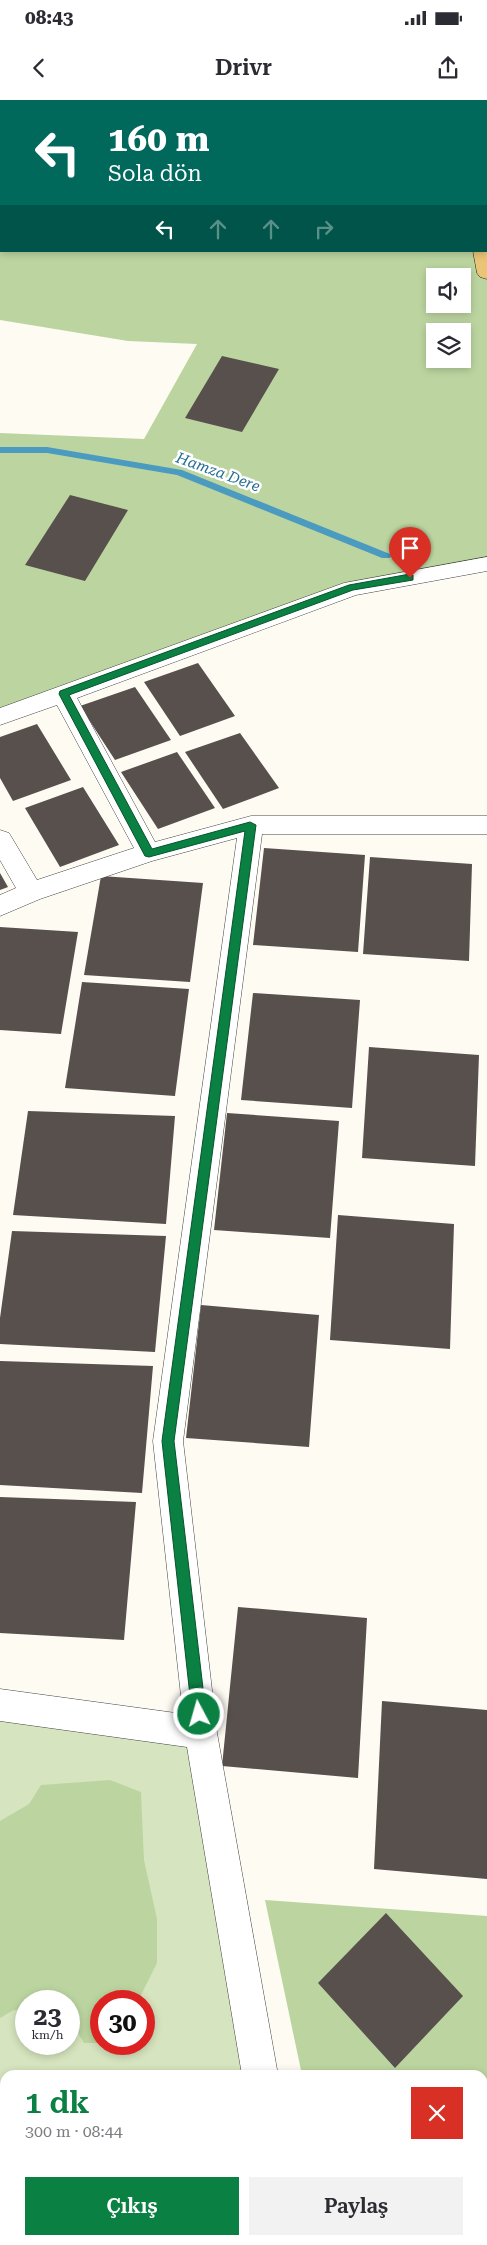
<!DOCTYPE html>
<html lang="tr">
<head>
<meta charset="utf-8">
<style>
	:root { --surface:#fff; --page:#f2f2f3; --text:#2b2b33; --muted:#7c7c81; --accent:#0b8043 }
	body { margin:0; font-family:"Roboto Serif",serif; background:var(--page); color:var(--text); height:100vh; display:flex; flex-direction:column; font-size:19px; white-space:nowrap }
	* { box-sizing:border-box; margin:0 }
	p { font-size:16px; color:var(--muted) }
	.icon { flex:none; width:28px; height:28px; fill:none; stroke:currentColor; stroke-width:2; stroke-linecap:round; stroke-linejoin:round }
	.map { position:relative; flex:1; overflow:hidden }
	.panel { position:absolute; left:0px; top:1970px; width:488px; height:175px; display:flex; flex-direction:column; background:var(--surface); border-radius:15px 15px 0 0; box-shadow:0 2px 8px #0003 }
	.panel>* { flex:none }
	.banner { position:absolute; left:0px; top:0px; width:488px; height:152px; box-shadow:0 2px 8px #0003; background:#00695c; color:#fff; overflow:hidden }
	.buttons { position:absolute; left:426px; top:168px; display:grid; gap:10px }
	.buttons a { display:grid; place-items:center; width:45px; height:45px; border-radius:0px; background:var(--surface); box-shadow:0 2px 8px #0003; font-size:25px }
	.speed { position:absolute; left:15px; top:1890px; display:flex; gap:10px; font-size:25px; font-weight:700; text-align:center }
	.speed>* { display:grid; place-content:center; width:65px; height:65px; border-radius:50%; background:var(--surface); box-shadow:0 2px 8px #0003; line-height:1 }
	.speed small { font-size:12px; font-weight:400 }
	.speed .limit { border:8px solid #d22; background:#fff; color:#111 }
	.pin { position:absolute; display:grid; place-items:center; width:42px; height:42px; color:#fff; margin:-51px -21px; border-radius:50% 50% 50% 0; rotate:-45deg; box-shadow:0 0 5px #0007 }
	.pin .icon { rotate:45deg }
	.me { position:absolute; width:55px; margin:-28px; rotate:354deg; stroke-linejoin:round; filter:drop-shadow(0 0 4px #0008) }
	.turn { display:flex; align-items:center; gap:18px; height:105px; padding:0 25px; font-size:22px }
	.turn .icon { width:65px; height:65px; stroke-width:2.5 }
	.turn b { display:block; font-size:35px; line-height:42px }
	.lanes { display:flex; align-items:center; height:48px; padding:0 25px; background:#0003; justify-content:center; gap:25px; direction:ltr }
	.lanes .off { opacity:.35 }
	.round { display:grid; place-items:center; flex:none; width:52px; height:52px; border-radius:0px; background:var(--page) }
	.summary { display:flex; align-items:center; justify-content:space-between; height:85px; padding:0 25px }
	h1 { font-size:30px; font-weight:600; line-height:38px; color:var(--accent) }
	.action { display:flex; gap:10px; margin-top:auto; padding:10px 25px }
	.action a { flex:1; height:58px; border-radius:0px; background:var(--accent); color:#fff; font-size:20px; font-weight:600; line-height:58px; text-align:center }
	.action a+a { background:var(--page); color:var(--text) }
	.status { display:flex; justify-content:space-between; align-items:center; height:35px; padding:0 25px; background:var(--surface); direction:ltr }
	.status svg { height:14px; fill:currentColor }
	header { display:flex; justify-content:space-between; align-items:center; height:65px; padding:0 25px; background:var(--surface); font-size:22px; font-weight:600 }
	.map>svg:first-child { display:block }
	.green { fill:#d6e5bf; fill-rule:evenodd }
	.forest { fill:#bcd5a0; fill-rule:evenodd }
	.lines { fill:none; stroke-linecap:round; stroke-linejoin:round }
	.stream { fill:#4b9bc0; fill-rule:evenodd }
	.building { fill:#57504d }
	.minor-casing { stroke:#424242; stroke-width:1 }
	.major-casing { stroke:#202020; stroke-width:1 }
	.minor { fill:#fff; fill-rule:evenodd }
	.major { fill:#eac576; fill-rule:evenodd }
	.route { fill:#0b8043; stroke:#07532c }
	.labels { text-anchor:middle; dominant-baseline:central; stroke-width:5; stroke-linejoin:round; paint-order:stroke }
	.far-water-label { font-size:15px; font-style:italic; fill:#256d95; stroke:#fff }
</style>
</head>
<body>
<div class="status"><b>08:43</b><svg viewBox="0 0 49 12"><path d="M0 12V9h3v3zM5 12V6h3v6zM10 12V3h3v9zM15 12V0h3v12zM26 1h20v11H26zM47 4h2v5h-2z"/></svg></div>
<header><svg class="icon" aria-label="back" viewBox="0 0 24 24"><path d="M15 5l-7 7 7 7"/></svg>Drivr<svg class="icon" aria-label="share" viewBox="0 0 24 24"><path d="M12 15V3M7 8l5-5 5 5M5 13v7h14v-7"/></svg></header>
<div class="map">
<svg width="487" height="2145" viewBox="0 0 487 2145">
	<rect width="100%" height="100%" fill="#fefbf3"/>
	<path class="green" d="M0,1605l201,28 59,342h-255v165h283l1,5h-289zM26,1901h43v43h-43zM101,1901h43v43h-43z"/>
	<path class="forest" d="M0,0l328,1h-327v150h482l4,22v291l-135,24 -352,129v-284l144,6 53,-95 -69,-3 -128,-21zM435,176h27v28h-27zM435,231h27v28h-27z
		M110,1680l31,12 3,68 13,59v44l-19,38h-37v42h-17l-15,-25v-17h-43v11l-12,-2 -14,8v-197l29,-17 12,-19z
		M265,1800l222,16v329h-21v-5h16v-165h-180z"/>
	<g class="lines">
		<path class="stream" d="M0,347h47l135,23 208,84 1,2 -1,2h-8l-205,-83 -130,-22h-47z"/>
	</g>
	<path class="building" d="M222,256l57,13 -37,63 -57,-14z
		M70,395l58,15 -43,71 -60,-16z
		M198,563l37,53 -55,20 -36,-54z
		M135,587l36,53 -56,20 -35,-54z
		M37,624l34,56 -58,21 -13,-23v-41z
		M240,633l39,55 -56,21 -38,-57z
		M177,652l38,56 -57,21 -37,-57z
		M83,687l36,58 -59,22 -35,-59z
		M264,748l101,7 -7,97 -105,-7z
		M370,757l102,7 -3,97 -106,-7z
		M0,773l8,14 -8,3z
		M101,776l102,7 -13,99 -106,-7z
		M0,827l78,5 -17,102 -61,-4z
		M82,882l107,7 -14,107 -110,-8z
		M253,893l107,7 -8,108 -111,-8z
		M369,947l110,8 -4,111 -113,-8z
		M28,1011l147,5 -9,108 -153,-9z
		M227,1013l112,8 -9,117 -116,-8z
		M338,1115l116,9 -4,125 -120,-9z
		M12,1131l154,5 -11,116 -155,-8v-26z
		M201,1205l118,10 -10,132 -123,-9z
		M0,1261l153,5 -11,127 -142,-8z
		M0,1397l136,5 -12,138 -124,-7z
		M238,1507l129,11 -9,160 -136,-12z
		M382,1601l105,9v169l-113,-10z
		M386,1813l77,83 -68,72 -77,-85z
		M334,2140h132v5h-129z"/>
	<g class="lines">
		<g class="minor-casing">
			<path id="minor" d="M487,457v14l-131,24 -279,103 78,144 96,-26h236v18h-225l-79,607 34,292 61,342h-36l-55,-328 -187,-26v-32l183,25 -30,-273 84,-603 -85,23 -112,38 -40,17v-21l16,-7 -16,-28v-30l9,3 28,47 97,-32 -77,-143 -57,20v-17l344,-125z
				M269,2140h38l1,5h-38z"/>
		</g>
		<g class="major-casing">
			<path id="major" d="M446,0h18v1h-18z
				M486,9h1v12h-1z
				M487,146v33l-7,-2 -3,-4 -4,-22h13z"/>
		</g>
		<use href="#minor" class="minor"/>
		<use href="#major" class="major"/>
	</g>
	<path class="route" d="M410,474l3,1v5l-60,10 -284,105 83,154 98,-27 6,3 -82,616 32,273 -2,4 -5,2 -5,-2 -2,-4 -30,-273 83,-610 -96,26 -4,-1 -86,-162 1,-3 289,-106z"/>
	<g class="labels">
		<g class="far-water-label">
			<text transform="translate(218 372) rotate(20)">Hamza Dere</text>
		</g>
	</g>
</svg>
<div class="buttons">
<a><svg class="icon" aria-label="sound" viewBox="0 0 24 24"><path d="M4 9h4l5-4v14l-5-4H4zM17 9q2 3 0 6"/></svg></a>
<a><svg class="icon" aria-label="layers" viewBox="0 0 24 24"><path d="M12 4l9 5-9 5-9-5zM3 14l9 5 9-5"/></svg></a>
</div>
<div class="speed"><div>23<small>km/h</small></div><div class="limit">30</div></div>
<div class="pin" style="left:410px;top:478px;background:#d93025"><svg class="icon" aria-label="arrive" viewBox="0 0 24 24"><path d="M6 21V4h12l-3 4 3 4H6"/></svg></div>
<svg class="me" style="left:199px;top:1614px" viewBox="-20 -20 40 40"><circle r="17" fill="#0b8043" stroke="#fff" stroke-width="3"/><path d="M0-11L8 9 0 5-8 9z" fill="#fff"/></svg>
<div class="banner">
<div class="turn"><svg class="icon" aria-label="left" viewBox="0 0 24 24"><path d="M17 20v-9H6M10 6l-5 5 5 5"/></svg><div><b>160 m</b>Sola dön</div></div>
<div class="lanes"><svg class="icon" aria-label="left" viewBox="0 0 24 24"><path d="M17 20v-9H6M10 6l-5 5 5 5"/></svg><svg class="icon off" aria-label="ahead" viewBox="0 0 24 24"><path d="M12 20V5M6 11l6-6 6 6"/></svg><svg class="icon off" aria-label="ahead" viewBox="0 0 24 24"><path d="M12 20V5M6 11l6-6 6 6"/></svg><svg class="icon off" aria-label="right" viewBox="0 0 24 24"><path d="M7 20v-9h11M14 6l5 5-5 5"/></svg></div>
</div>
<section class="panel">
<div class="summary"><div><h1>1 dk</h1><p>300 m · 08:44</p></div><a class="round" style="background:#d93025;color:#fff"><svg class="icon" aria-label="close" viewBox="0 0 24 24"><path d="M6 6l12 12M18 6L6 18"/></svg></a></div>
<div class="action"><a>Çıkış</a><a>Paylaş</a></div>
</section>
</div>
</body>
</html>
